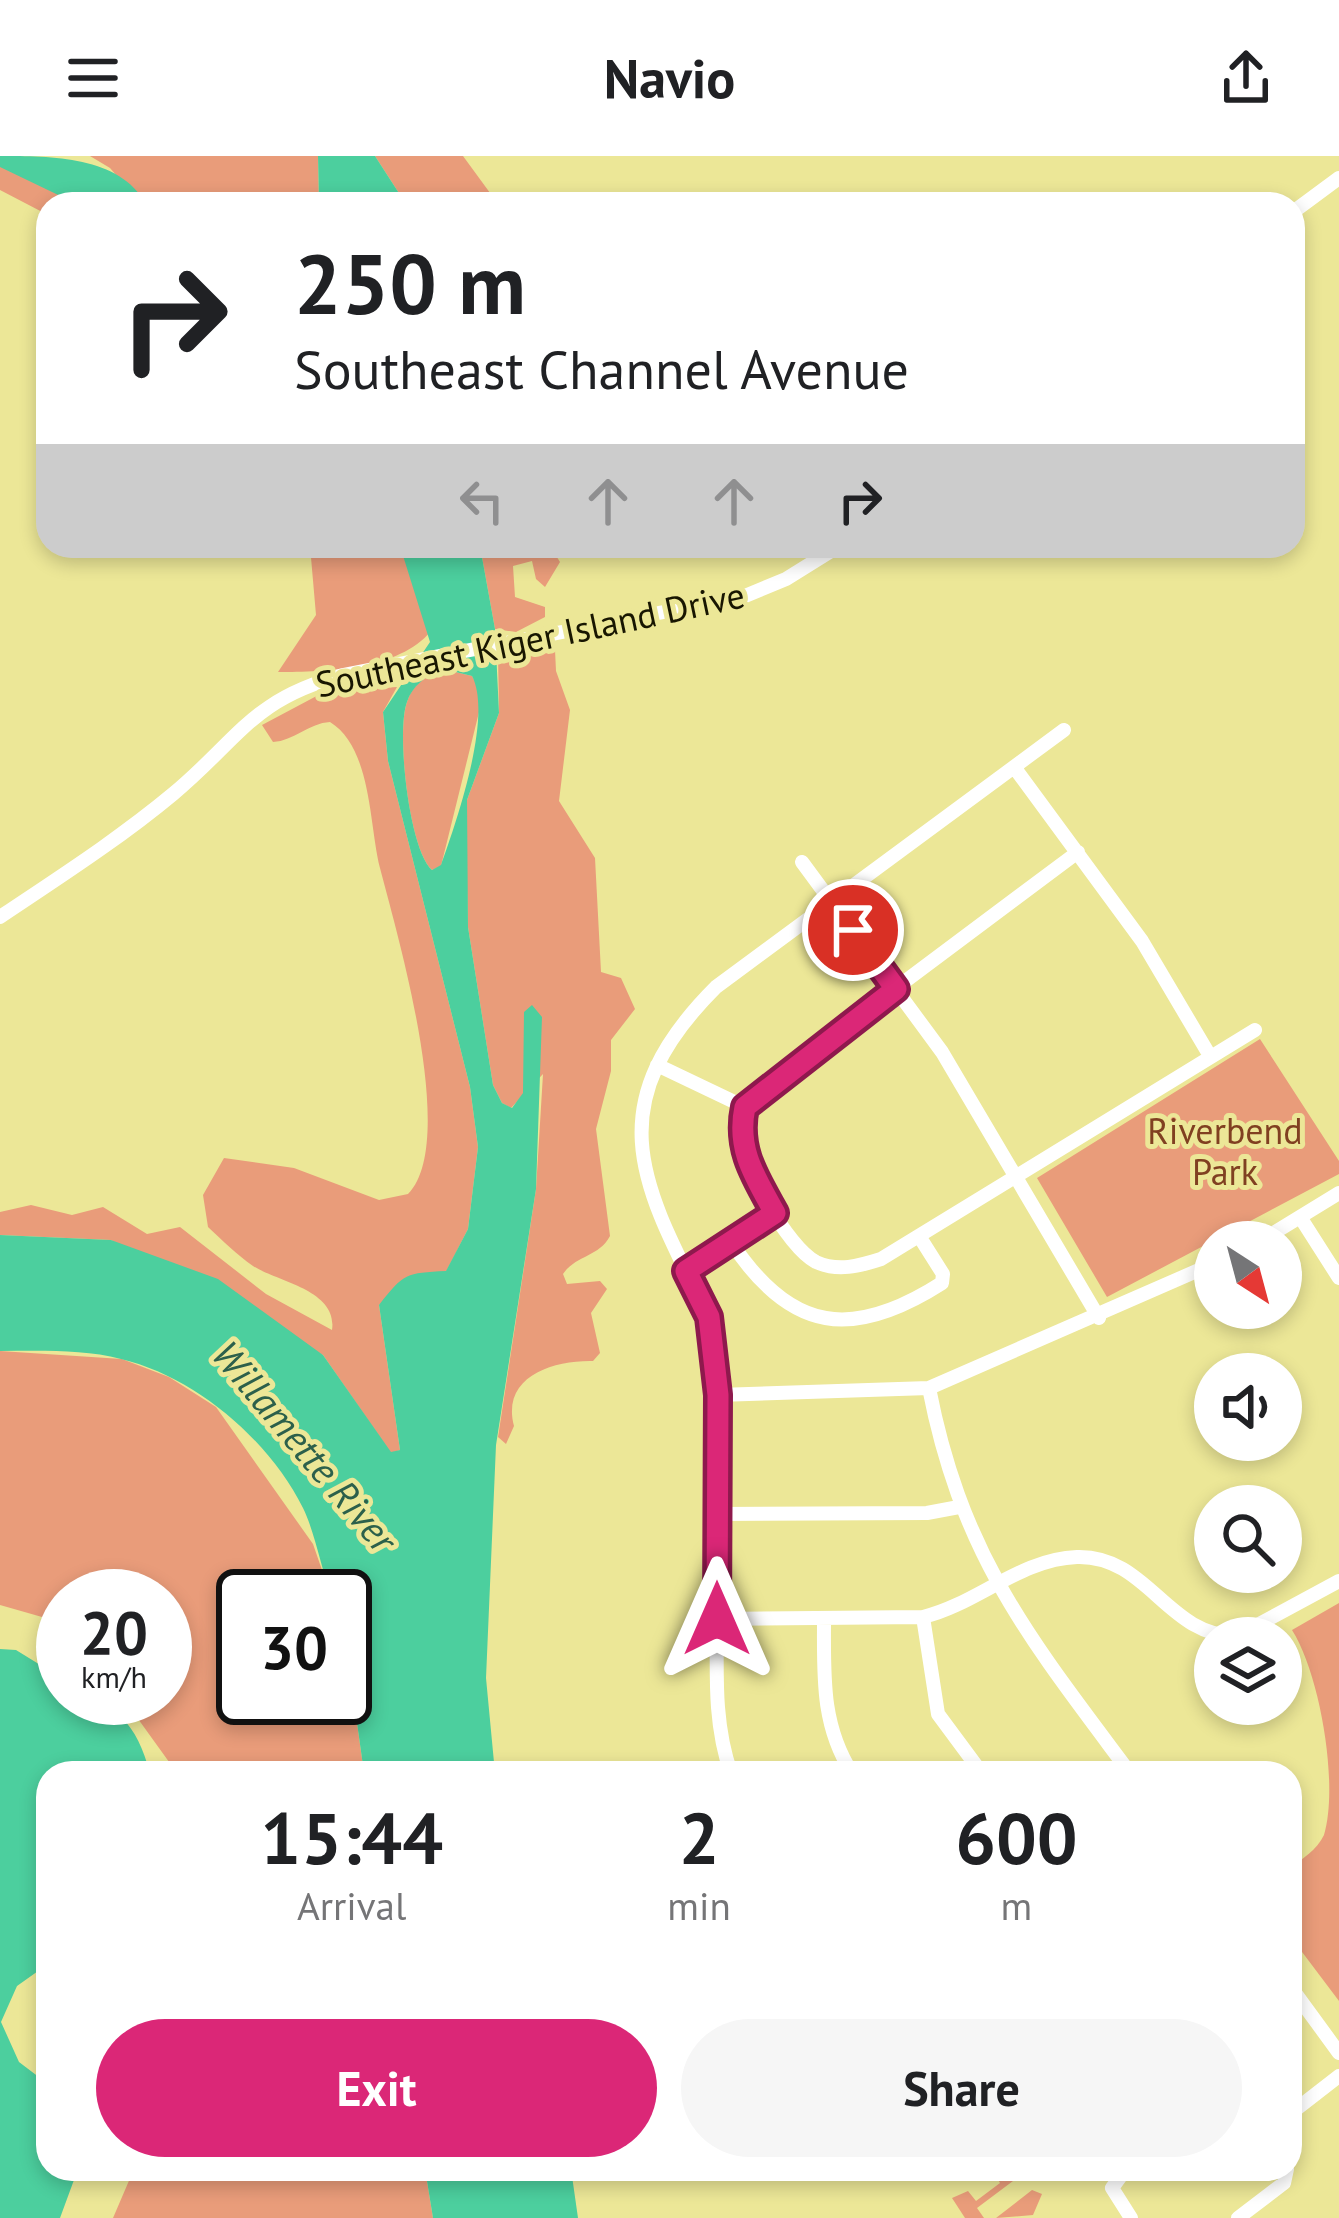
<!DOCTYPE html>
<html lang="en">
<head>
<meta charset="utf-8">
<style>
	:root { --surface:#fff; --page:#f6f6f6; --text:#202124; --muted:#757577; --accent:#db2777 }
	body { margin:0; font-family:"PT Sans",sans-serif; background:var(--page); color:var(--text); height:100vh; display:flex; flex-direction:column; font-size:45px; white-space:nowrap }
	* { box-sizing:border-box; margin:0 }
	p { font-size:39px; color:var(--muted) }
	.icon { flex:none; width:66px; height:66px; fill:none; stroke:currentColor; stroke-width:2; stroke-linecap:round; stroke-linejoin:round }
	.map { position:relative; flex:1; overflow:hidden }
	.panel { position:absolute; left:36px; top:1605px; width:1266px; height:420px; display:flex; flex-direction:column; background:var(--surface); border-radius:36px; box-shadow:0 6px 18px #0003 }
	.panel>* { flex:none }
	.banner { position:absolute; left:36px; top:36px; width:1269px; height:366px; border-radius:36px; box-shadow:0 6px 18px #0003; background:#fff; color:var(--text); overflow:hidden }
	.needle { width:78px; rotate:144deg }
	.buttons { position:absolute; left:1194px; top:1065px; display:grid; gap:24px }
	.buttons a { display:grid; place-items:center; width:108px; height:108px; border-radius:50%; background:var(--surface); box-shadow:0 6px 18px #0003; font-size:60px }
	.speed { position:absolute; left:36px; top:1413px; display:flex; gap:24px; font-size:60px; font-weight:700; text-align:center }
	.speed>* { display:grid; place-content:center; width:156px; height:156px; border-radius:50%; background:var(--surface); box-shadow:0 6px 18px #0003; line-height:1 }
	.speed small { font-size:30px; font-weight:400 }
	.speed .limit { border:6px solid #111; border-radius:18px; background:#fff; color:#111 }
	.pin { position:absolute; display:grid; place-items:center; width:102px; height:102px; color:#fff; margin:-51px; border:6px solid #fff; border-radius:50%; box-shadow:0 3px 12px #0007 }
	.me { position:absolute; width:132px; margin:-66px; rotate:0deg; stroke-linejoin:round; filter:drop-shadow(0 0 9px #0008) }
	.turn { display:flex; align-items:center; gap:42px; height:252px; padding:0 60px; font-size:54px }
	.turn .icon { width:156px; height:156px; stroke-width:2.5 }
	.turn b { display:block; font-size:84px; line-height:102px }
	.lanes { display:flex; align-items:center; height:114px; padding:0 60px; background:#0003; justify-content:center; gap:60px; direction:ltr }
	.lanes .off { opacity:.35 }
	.eta { display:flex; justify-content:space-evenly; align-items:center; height:204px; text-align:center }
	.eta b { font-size:72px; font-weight:800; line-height:84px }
	.action { display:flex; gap:24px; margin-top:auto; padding:24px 60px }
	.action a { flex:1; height:138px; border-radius:72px; background:var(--accent); color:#fff; font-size:48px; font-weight:800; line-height:138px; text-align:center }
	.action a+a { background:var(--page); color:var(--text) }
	header { display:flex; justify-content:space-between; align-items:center; height:156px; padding:0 60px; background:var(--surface); font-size:54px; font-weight:800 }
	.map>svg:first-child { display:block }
	.green { fill:#e99c7a }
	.water { fill:#4ccf9e; fill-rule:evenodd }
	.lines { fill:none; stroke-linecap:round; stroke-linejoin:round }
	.minor { stroke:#fff; stroke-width:14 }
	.route-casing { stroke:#8e194d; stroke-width:30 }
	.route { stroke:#db2777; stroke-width:21 }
	.labels { text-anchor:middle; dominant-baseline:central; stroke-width:10; stroke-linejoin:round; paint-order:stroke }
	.street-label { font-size:36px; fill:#181601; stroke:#ece797 }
	.park-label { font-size:36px; fill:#804021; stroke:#ece797 }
	.water-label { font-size:39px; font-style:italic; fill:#2c604b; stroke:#ece797 }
</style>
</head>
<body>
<header><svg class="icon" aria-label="menu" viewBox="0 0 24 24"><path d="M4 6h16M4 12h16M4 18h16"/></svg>Navio<svg class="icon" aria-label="share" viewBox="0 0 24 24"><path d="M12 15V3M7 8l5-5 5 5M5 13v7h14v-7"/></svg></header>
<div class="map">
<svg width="1339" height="2062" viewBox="0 0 1339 2062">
	<rect width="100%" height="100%" fill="#ece797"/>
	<path class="green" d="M0,0l95,48h-47v11l-48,-25z
		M90,0h228l1,48h-178l-31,-36z
		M375,0h88l30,41 14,7h-101z
		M310,390h90l31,85c-32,39 -105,41 -153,41l38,-57z
		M480,390h70l10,16 -15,25 -9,-8 -4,-18 -19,5 2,31 30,10v10l-29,15 -21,-3z
		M547,487l8,7 1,21 14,39 -11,91 36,57 6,114 20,6 14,31 -24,31v31l-15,58 14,107c-11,21 -34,19 -47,38l4,10 33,-3 7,8 -16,24 9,40 -7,8c-41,-1 -92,16 -79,65l-8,18 -8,-7 38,-248 7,-115 -32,34 -9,-5 -9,-18 -25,-158 -2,-76 1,-51 32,-87 -1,-59 30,-2z
		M439,512l33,8 11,20 -42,170 -9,4c-23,-20 -36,-138 -25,-168 5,-17 19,-26 32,-34z
		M397,531l-14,25 5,49 82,326 8,60 -10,82 -22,43h-10l-57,33 21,145 -9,3 -68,-98 -212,-115 -111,-5v-23l31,-7 41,10 31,-8 44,27 33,-7 86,67 66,36c6,-40 -54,-48 -79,-64 -16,-11 -31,-26 -45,-39l-5,-32 21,-37 70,10 85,32 29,-6c51,-52 -11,-260 -28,-326 -11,-43 -8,-120 -50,-146 -21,1 -36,19 -57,20l-11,-17 64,-34z
		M1260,883l79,122v13l-232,123 -70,-119z
		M0,1195l122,8 47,18 47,30 97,137 18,52h-88v102h102v-61l19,136h-187l-54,-75h42v-102h-102v27l-63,-18z
		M1339,1447v398l-49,-65v-68c12,-9 27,-18 34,-33 15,-50 -4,-161 -32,-205z
		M134,2013h291l8,49h-320z
		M992,2013l33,3 -48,36 7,10h-19l-13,-20 16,-7 8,10 24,-18z
		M1032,2034l10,4 -9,21 -37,3z"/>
	<path class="water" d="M0,0c51,0 120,0 146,48h-69l-77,-37z
		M318,0h57l31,48h-87z
		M400,390h80l15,83 4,84 -32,87 1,127 25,158 9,18 10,5 11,-15 1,-81 8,-7 10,12 -6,172 -40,256 -10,233 9,95h-131l-19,-136v-41h-14c-9,-26 -17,-66 -28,-88 -34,-68 -107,-131 -182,-149 -39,-10 -81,-8 -121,-8v-116l111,5 107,39 105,76 68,97 9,-2 -21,-145c25,-32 27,-32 67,-34l22,-42 10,-82 -8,-60 -82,-326 -5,-49 47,-70zM439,512l33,8c21,40 -15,144 -31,189l-9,5c-23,-20 -36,-139 -25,-168 5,-16 19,-25 32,-34z
		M0,1493l16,1 47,29v19c53,0 74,27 87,75h-102v191l-31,22 -16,36 18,40 29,22v85h30l-18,49h-60z
		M425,2013h146l7,49h-145z"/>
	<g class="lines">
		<path class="minor" d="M1293,56l46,-34
			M1014,611l128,174 68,115
			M1078,696l-321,240c-11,13 -17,25 -16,42 2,32 46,113 75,128 22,10 43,4 65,-3l374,-229
			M802,706l140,190 157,266
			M0,761c58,-39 119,-78 173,-123 66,-55 79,-95 170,-119l402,-79 41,-17 53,-33
			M657,909l88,42
			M1302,1064l37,58
			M731,1086c60,91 122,98 211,41l1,-9 -24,-38
			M1259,1086l80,-49
			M686,1115l89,-58
			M929,1232c33,169 101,251 201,385
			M718,1239l211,-7 286,-125
			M717,1358l210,-1 32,-6
			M923,1461l15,97 40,54 -7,5
			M717,1463l206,-2c54,-13 97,-58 154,-60 71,-2 90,80 160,79l102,-55
			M824,1463c0,56 -3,106 28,154
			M731,1617c-18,-51 -14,-104 -14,-157 0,-99 8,-201 -8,-299 -66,-131 -114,-209 7,-330l348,-257
			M1290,1830l49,67
			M1290,1958l49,-38
			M1126,2013l-14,19 19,30
			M1238,2062l46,-35 3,-14"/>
	</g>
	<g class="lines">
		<g class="route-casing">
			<path id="route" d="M717,1463l1,-224 -9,-78 -23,-46 89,-58c-20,-36 -39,-64 -30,-106l151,-118 -43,-59"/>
		</g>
		<use href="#route" class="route"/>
	</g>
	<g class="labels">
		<g class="street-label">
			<text transform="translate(530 483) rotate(-12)">Southeast Kiger Island Drive</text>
		</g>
		<g class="park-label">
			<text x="1225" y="974">Riverbend<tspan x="1225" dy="41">Park</tspan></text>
		</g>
		<g class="water-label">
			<text transform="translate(305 1290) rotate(50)">Willamette River</text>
		</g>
	</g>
</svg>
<div class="buttons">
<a><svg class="needle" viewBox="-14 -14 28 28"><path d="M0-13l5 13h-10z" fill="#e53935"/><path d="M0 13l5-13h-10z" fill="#757577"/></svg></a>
<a><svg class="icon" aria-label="sound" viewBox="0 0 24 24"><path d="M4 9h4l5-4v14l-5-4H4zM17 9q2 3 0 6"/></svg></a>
<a><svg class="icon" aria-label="search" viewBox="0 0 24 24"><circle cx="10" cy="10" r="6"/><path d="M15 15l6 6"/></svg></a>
<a><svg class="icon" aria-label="layers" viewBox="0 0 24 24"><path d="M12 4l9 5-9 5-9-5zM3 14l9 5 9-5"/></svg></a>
</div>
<div class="speed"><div>20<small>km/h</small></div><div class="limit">30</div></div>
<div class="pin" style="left:853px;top:774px;background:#d93025"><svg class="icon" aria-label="arrive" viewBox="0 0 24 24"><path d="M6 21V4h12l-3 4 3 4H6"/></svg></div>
<svg class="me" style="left:717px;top:1463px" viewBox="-20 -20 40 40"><path d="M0-17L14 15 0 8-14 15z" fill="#db2777" stroke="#fff" stroke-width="4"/></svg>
<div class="banner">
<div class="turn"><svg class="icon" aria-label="right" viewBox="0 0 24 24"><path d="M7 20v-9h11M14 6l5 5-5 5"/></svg><div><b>250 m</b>Southeast Channel Avenue</div></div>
<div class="lanes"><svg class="icon off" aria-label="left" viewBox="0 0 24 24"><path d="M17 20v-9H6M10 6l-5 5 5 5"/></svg><svg class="icon off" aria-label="ahead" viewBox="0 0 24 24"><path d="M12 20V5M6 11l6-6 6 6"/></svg><svg class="icon off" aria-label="ahead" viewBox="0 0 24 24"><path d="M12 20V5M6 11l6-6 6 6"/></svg><svg class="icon" aria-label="right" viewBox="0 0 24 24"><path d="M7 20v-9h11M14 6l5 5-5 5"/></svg></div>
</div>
<section class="panel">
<div class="eta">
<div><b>15:44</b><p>Arrival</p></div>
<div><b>2</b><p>min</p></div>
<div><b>600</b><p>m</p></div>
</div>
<div class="action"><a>Exit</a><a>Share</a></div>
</section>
</div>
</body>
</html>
